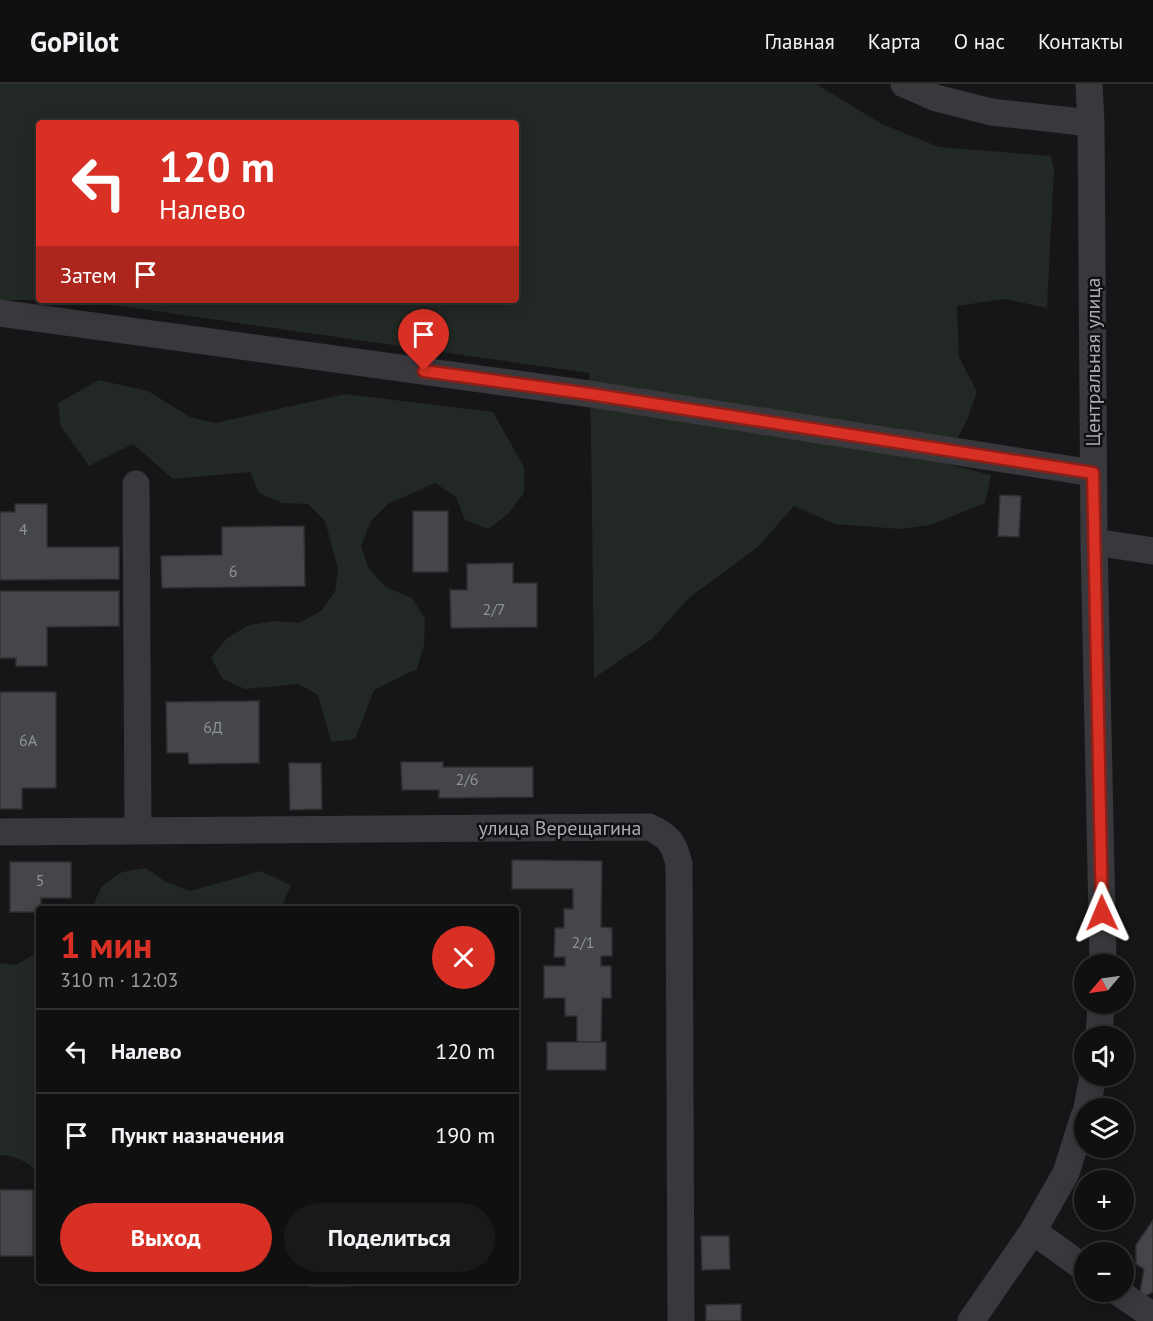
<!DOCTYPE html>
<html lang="ru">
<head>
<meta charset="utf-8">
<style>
	:root { --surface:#101011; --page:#19191a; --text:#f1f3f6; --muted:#9c9d9f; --line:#303031; --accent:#d93025 }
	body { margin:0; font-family:"PT Sans",sans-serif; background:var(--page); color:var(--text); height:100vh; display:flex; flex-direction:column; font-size:22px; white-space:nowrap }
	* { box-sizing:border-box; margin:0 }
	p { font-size:20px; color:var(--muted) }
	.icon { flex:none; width:33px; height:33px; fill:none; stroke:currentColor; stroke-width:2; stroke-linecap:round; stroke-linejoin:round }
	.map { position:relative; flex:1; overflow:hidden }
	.sheet { position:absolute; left:36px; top:822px; width:483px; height:378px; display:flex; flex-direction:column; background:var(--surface); border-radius:6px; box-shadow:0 3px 15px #0003,0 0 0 2px var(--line) }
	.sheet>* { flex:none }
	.banner { position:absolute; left:36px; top:36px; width:483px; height:183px; border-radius:6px; box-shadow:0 3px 15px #0003,0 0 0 2px var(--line); background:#d93025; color:#fff; overflow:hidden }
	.needle { width:39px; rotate:241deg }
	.buttons { position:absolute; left:1074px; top:870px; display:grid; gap:12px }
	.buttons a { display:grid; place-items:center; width:60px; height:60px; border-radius:50%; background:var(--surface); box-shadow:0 3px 15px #0003,0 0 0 2px var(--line); font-size:30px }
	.pin { position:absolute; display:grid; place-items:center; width:51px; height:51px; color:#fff; margin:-62px -26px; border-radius:50% 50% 50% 0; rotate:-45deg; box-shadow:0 0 6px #0007 }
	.pin .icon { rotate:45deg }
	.me { position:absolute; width:66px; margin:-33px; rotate:359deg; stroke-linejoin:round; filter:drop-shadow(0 0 4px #0008) }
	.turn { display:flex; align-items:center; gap:21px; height:126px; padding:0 24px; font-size:27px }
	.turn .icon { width:78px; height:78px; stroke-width:2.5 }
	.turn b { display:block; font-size:42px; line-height:51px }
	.then { display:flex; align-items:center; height:57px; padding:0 24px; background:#0003; gap:12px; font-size:22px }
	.round { display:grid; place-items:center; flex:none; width:63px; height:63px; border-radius:32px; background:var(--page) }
	.overview { display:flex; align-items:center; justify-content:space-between; height:102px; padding:0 24px }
	h1 { font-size:36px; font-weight:700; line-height:45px; color:var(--accent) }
	.action { display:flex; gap:12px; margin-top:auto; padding:12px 24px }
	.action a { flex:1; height:69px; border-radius:36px; background:var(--accent); color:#fff; font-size:24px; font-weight:700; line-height:69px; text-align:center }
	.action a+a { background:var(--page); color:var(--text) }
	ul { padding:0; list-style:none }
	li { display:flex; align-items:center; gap:18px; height:84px; padding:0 24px; border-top:2px solid var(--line) }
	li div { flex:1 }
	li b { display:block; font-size:22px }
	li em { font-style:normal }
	header { display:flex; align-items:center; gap:36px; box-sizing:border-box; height:84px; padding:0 30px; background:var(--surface); border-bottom:2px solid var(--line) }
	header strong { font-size:28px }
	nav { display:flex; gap:33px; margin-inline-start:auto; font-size:21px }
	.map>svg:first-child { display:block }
	.green { fill:#222823 }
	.building { fill:#454649; stroke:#303033; stroke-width:1.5 }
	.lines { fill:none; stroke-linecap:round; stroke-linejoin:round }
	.minor { stroke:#39393d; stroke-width:27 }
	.route-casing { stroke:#8d1f18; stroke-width:15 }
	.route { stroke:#d93025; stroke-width:10 }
	.labels { text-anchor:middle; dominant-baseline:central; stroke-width:5; stroke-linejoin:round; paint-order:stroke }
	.number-label { font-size:16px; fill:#90929a }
	.street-label { font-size:20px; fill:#a9acb5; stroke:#111012 }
</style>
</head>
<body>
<header>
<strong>GoPilot</strong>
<nav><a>Главная</a><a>Карта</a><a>О нас</a><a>Контакты</a></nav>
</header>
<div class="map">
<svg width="1153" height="1237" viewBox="0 0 1153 1237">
	<rect width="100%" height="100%" fill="#161517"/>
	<path class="green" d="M0,0h816l66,40 57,23 112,9 3,13 -7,139 -42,-9 -48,7 2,51 18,35 -10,28 -23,43 47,12 -6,28 -55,22 -30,4 -65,-5 -41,-18 -36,41 -68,50 -38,42 -58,39 -3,-242 -2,-63 -511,-73h-26h464v-177h-477v177h-39z
		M99,296l49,11 42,26 25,6 130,-29 148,18 31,55v26l-16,21 -20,15 -23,-9 -9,-23 -21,-14 -47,21 -17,17 -10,25 8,23 17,18 26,11 13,21 -1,26 -7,24 -43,21 -19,49 -24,3 -13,-47 -20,-11 -53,5 -22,-10 -12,-21 16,-20 22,-13 26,-4 24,2 22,-12 14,-19 3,-23 -13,-48 -17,-17 -26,-1 -23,-10 -9,-21 -77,7 -40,-35 -44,22 -28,-39 -3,-24z
		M146,784l20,14 24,9 70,-20 31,14 -10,24h-190l11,-23 20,-14z
		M39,865v224c-10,-10 -24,-18 -39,-18v-192l16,2 20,-12z"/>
	<path class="building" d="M1000,411l21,1 -2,41 -21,-1z
		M15,420h32v43h72v32l-119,1v-68h15z
		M413,427h35v61h-35z
		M304,442l1,60 -143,2 -1,-32 61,-1v-28z
		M513,479v20h24v44l-86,1 -1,-38h17v-26z
		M0,507h119v35l-72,1v39h-31v-8h-16z
		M0,608h56v96h-34v21h-22z
		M259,617v62l-70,1 -1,-11h-21l-1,-51z
		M401,678h42v5h90v30l-94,1v-8h-37z
		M289,679h32l1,46 -32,1z
		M512,776l90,1 -1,66 11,1v28h-11v10h10v32h-9l-1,44h-24v-26h-12v-18h-21v-32h21v-9h-11l1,-29h9v-19h9v-20h-61z
		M10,778h61v36h-30v11h-2v3h-29z
		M547,958h59v28h-59z
		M0,1106h33v66h-33z
		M1153,1136v72l-14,7 5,-30 -8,-5v-19z
		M701,1152h28l1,33 -28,1z
		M310,1197h40v5h-40z
		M741,1220v17h-35v-16z"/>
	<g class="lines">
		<path class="minor" d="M904,0l32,14 55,14 100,11
			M1089,0l2,39 3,419 9,422
			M0,229l590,81 503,79
			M136,400l2,347
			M1094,458l59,9
			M0,748l649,-5c20,9 25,16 30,37l2,457
			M1099,952l2,-32
			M1087,1024l6,-32
			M1033,1147l51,37
			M1118,1208l35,24
			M971,1237l62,-90 33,-58 18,-57"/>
	</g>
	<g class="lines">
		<g class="route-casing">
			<path id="route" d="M424,287l166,23 503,79 9,440"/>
		</g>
		<use href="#route" class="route"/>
	</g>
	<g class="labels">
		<g class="number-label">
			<text x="23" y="445">4</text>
			<text x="233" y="487">6</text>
			<text x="494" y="525">2/7</text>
			<text x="213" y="643">6Д</text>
			<text x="28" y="656">6А</text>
			<text x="467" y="695">2/6</text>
			<text x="40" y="796">5</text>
			<text x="583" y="858">2/1</text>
		</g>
		<g class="street-label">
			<text transform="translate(1093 278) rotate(-90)">Центральная улица</text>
			<text x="560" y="744">улица Верещагина</text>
		</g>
	</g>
</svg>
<div class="buttons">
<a><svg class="needle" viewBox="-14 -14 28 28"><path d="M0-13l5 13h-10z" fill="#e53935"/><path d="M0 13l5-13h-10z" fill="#9c9d9f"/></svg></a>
<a><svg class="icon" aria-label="sound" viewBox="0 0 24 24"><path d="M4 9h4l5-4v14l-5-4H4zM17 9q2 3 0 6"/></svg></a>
<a><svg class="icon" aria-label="layers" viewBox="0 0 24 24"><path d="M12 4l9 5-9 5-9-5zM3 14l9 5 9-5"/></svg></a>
<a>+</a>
<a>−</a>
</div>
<div class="pin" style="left:424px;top:287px;background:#d93025"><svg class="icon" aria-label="arrive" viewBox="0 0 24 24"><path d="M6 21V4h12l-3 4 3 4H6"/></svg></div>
<svg class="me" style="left:1102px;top:829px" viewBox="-20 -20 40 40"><path d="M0-17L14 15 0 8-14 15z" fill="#d93025" stroke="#fff" stroke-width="4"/></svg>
<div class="banner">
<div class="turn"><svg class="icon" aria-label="left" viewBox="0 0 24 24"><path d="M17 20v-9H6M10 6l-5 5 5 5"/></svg><div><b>120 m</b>Налево</div></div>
<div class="then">Затем<svg class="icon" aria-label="arrive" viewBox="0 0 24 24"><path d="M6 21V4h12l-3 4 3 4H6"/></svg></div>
</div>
<section class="sheet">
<div class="overview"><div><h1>1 мин</h1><p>310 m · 12:03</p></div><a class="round" style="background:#d93025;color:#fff"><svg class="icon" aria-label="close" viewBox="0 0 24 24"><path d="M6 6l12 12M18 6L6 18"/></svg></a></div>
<ul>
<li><svg class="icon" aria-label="left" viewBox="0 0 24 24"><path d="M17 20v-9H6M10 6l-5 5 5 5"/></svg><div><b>Налево</b></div><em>120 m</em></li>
<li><svg class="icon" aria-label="arrive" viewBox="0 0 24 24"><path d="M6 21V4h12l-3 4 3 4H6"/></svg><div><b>Пункт назначения</b></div><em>190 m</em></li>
</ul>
<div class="action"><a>Выход</a><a>Поделиться</a></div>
</section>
</div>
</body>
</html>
